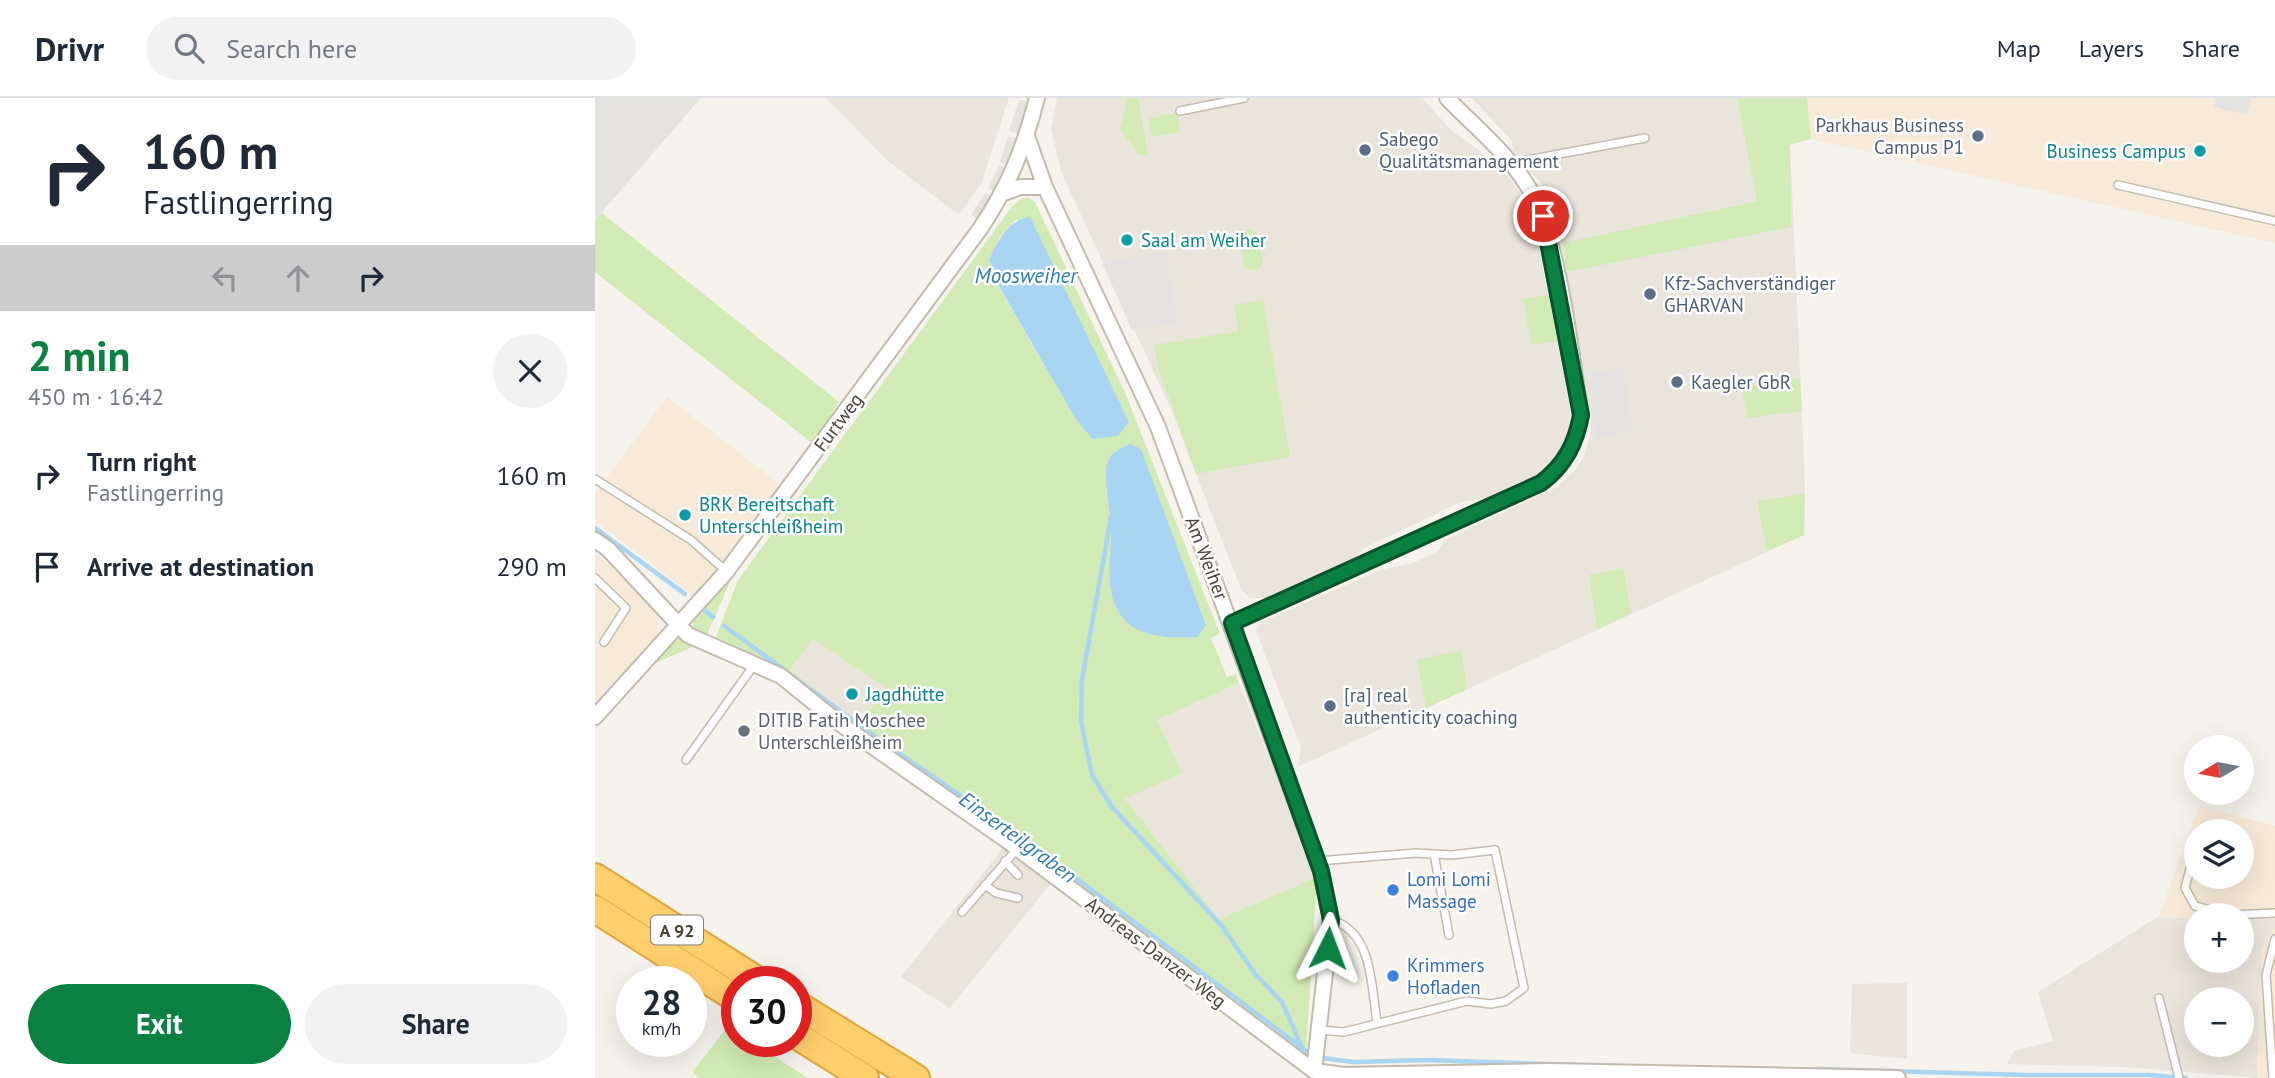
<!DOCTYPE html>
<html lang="en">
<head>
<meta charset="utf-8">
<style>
	:root { --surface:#fff; --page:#f2f2f3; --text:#1f2937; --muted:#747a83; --line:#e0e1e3; --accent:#0b8043 }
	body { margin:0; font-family:"PT Sans",sans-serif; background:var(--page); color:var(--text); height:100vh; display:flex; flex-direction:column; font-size:26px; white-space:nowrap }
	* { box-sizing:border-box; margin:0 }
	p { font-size:23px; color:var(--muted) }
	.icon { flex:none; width:38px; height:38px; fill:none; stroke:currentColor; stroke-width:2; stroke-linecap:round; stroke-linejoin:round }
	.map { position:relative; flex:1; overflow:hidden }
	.side { display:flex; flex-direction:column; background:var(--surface); width:595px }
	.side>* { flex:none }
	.top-card { background:#fff; color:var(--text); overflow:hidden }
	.needle { width:46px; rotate:260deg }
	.controls { position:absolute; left:1589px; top:637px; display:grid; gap:14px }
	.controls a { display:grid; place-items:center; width:70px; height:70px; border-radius:50%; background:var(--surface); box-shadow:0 7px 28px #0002; font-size:35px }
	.speed { position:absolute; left:21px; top:868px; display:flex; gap:14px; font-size:35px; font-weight:700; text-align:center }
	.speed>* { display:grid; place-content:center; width:91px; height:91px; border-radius:50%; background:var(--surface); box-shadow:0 7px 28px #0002; line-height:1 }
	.speed small { font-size:18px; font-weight:400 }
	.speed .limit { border:10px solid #d22; background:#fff; color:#111 }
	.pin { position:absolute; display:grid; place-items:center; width:60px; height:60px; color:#fff; margin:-30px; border:4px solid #fff; border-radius:50%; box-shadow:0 2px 7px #0007 }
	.me { position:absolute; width:77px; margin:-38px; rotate:3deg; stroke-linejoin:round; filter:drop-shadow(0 0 5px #0008) }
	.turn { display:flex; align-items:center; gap:24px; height:147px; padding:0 28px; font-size:32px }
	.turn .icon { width:91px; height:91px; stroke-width:2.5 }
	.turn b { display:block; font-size:49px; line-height:60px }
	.lanes { display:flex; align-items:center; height:66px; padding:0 28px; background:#0003; justify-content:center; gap:35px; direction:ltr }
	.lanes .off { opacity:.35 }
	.round { display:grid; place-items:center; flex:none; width:74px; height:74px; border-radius:37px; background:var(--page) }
	.overview { display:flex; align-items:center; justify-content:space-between; height:119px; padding:0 28px }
	h1 { font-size:42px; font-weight:700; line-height:52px; color:var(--accent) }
	.cta { display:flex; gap:14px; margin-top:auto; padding:14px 28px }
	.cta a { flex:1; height:80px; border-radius:42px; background:var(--accent); color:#fff; font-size:28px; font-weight:700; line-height:80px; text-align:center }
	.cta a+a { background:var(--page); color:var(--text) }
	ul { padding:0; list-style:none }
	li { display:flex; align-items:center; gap:21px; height:91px; padding:0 28px }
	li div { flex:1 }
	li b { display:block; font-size:26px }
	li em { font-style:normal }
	header { display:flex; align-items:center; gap:42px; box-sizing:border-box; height:98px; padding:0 35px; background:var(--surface); border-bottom:2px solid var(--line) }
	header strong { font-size:33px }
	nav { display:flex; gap:38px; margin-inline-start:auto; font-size:24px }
	.search { width:490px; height:63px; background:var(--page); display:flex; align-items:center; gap:18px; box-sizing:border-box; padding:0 24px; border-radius:38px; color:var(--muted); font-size:26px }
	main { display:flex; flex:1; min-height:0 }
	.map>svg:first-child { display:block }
	.residential { fill:#eae5da; fill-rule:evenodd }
	.commercial { fill:#f7ead8; fill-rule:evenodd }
	.green { fill:#d2eab5; fill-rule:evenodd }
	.parking { fill:#e5e3e0 }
	.water { fill:#a9d4f2 }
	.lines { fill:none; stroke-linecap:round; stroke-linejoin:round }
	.stream { stroke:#a9d4f2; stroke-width:4.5 }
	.service-casing { stroke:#c2bbae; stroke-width:10 }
	.minor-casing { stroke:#c2bbae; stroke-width:18 }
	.motorway-casing { stroke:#e0a43c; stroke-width:30 }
	.service { stroke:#fff; stroke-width:7 }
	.minor { stroke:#fff; stroke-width:14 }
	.motorway { stroke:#ffcf6e; stroke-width:26 }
	.route-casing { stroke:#07532c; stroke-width:18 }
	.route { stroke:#0b8043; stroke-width:12 }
	.service-dot { fill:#5c6f8a; stroke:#fff; stroke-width:2.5 }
	.culture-dot { fill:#0f9aa8; stroke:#fff; stroke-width:2.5 }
	.worship-dot { fill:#6b7280; stroke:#fff; stroke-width:2.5 }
	.shop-dot { fill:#3f7fe0; stroke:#fff; stroke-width:2.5 }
	.labels { text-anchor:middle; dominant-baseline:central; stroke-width:5; stroke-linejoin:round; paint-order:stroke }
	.shield { fill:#fff; stroke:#817c74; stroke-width:2 }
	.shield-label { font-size:18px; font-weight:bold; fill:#4b4439 }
	.service-label { font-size:19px; fill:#4e5e75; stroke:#fff; text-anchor:start }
	.culture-label { font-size:19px; fill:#0d838f; stroke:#fff; text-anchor:start }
	.street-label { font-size:19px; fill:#4b4439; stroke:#fff }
	.worship-label { font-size:19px; fill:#5b616d; stroke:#fff; text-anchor:start }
	.shop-label { font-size:19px; fill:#366cbe; stroke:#fff; text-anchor:start }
	.water-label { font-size:21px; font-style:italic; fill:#2e7ab2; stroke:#fff }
</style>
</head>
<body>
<header>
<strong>Drivr</strong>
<div class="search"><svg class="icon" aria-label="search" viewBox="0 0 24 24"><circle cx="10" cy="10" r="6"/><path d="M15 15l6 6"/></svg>Search here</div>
<nav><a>Map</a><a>Layers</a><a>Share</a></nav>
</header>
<main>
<section class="side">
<div class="top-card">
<div class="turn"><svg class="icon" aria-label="right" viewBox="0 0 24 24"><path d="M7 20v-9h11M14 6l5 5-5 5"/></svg><div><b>160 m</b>Fastlingerring</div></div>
<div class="lanes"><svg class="icon off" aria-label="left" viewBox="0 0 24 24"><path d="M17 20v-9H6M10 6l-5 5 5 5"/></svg><svg class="icon off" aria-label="ahead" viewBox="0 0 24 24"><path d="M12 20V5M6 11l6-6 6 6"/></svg><svg class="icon" aria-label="right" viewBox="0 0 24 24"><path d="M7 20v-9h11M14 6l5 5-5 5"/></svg></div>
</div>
<div class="overview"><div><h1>2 min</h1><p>450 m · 16:42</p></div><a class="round"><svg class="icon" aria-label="close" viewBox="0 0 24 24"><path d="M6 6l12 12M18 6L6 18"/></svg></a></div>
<ul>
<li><svg class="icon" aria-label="right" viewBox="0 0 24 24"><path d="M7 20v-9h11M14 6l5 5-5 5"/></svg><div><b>Turn right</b><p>Fastlingerring</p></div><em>160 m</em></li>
<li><svg class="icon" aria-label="arrive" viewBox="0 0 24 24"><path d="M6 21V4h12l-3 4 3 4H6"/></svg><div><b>Arrive at destination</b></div><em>290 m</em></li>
</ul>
<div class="cta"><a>Exit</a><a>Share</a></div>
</section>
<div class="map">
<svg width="1680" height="980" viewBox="0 0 1680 980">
	<rect width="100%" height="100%" fill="#f6f3ec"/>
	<path class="residential" d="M231,0h183l-28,86 -22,31 -70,-53z
		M462,0h365l30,33 36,26 27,28 18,32 37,193 -1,22 -15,32 -15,11 -48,22 -30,5 -99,47 -6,10 -90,39h-16l-9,-9 -71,-182 -108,-233 -11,-45z
		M877,0h303l15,46 15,340 -1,51 -506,232 3,-19 -45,-117 4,-8 120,-53 33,-7 25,-12 7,-11 112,-53 18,-17 10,-16 6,-22v-15l-35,-202 -14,-31 -28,-29 -3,-15z
		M218,541l72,48 -27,41 -71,-54z
		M644,585l78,194 -98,42 -95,-121 58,-25 -26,-53z
		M407,751l50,33 -102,126 -49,-31z
		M1564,818l37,3v42h46v-42h33v8l-13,21 -5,130 -133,-11 -117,-3 7,-13 39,-10 -15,-49zM1601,901h46v46h-46z
		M1312,885v76l-57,-6 2,-69z"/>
	<path class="commercial" d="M1212,0h468v145l-464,-104z
		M72,299l115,89 -87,111 -100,-76v-28z
		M0,456l17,12 48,50 -4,23 -61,67z
		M1604,708l76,20v93h-33v-4h-46v4l-37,-3zM1601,733h46v46h-46z
		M1680,829v151h-18l5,-130z"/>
	<path class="green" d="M532,0h11l10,57 -10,-1 -18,-25z
		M1142,0h70l4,41 -21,6 1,82 -224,45 -4,-29 194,-42z
		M582,15l3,19 -28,5 -3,-19z
		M434,100l6,4 91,193 94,239 -9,4 16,39 9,-3 3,9 -82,37 25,53 -57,26 94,120 98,-42 -11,177 -448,-326 27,-41 -72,-48 -26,35 -71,-37 22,-57 273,-372 9,-9zM422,121l75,220 -17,-21 -75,-129 -11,-30 11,-23zM535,347l11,5 65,175 -96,-41 2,-55z
		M7,115l237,189 -27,41 -217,-171v-52z
		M653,131l8,3 7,30 -6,9 -10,-2 -4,-5 -1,-27z
		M954,197l8,46 -26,4 -8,-46z
		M668,202l27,157 -94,17 -38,-107 -4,-22 84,-14 -4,-26z
		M1205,280l2,33 -55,7 -5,-30z
		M1210,396l-1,41 -37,16 -10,-50z
		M1028,470l8,45 -34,16 -8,-54z
		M133,483l2,1 -25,57 -11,-6 -1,-13z
		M86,540l16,7 -46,20 -56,65c9,-18 68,-89 86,-92z
		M866,553l6,38 -41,19 -9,-49z
		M132,929l10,6v8h13l58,37h-109l-6,-7z"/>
	<path class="parking" d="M0,0h106l-106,122z
		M1621,0h35l-4,17 -33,-8z
		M424,1l10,3 -9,32 -11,-3z
		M413,38l10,3 -8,26 -10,-3z
		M404,67l10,5 -11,23 -10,-4z
		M391,94l8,6 -14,23 -9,-6z
		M571,154l11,71 -45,7 -30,-67z
		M1028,270l10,63 -36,7 -11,-64z"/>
	<path class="water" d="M435,119l99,205 -11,14 -26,3 -17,-21 -75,-130 -11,-29c10,-20 18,-38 41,-42z
		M535,346l11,5 65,176 -9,12c-43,2 -82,-2 -87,-54 -2,-18 2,-37 1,-54 0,-17 -8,-49 -4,-65 3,-12 13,-15 23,-20z"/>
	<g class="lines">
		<path class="stream" d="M516,419l-29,163 -1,41 11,54 20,32 109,118 35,50 26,27 20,46
			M0,430l90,66
			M109,512l9,7
			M129,528l156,114 153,106 276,207
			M728,960l30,4 73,-2 151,5
			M1222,971l209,6h123l37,3"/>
		<g class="service-casing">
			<path id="service" d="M585,13l64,-13
				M916,65l134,-25
				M1523,87l157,36
				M0,381l96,61 35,31
				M0,480l31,30 -22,34
				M91,662l68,-95
				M839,756l15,81
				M1598,760l-8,30 10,18 35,9
				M410,763l13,14
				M723,763l98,-8 36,2 43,-5 29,138 -18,13 -15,3 -24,-3 -123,31 -25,-2
				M390,787l11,8 22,5
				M367,814l55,-63
				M1635,817l45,-2
				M736,822c42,11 40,66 46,102
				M1564,900l20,80
				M1678,980l-7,-103 9,-36"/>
		</g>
		<g class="minor-casing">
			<path id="minor" d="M432,38l18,51 113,240 163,444 10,49 -17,151
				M409,95l16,-6h25
				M0,442l13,9 80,86 93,41 58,47 167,117 308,231 30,4 207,-4 347,7
				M637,525l309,-140c24,-18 35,-40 40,-68 -11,-65 -21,-176 -54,-230 -20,-32 -53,-59 -80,-87
				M0,619l131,-145 254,-343c29,-43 44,-81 57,-131"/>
		</g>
		<g class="motorway-casing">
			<path id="motorway" d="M0,779l165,105
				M0,811l142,90
				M201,906l120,74
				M201,937l69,43"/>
		</g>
		<use href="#service" class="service"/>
		<use href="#minor" class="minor"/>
		<use href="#motorway" class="motorway"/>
	</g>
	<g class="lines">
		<g class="route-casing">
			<path id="route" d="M733,850l3,-28 -10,-49 -89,-248 309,-140c24,-18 35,-40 40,-68l-38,-199"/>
		</g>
		<use href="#route" class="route"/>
	</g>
	<g class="service-dot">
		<circle cx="1383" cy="38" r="7"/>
		<circle cx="770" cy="52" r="7"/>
		<circle cx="1055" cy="196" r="7"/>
		<circle cx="1082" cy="284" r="7"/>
		<circle cx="735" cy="608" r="7"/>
	</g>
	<g class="culture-dot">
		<circle cx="1605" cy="53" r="7"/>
		<circle cx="532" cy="142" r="7"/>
		<circle cx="90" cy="417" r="7"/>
		<circle cx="257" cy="596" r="7"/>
	</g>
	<circle class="worship-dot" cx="149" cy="633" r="7"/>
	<g class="shop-dot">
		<circle cx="798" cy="792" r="7"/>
		<circle cx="798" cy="878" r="7"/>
	</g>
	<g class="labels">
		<rect class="shield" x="56" y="817.5" width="52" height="29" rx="5"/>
		<g class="shield-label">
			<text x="82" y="832">A 92</text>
		</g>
		<g class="service-label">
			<text x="1369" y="27" text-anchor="end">Parkhaus Business<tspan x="1369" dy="22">Campus P1</tspan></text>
			<text x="784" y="41">Sabego<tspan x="784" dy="22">Qualitätsmanagement</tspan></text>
			<text x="1069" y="185">Kfz-Sachverständiger<tspan x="1069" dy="22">GHARVAN</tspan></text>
			<text x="1096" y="284">Kaegler GbR</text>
			<text x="749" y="597">[ra] real<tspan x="749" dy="22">authenticity coaching</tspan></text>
		</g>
		<g class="culture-label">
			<text x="1591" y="53" text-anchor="end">Business Campus</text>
			<text x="546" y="142">Saal am Weiher</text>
			<text x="104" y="406">BRK Bereitschaft<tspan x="104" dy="22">Unterschleißheim</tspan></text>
			<text x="271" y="596">Jagdhütte</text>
		</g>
		<g class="street-label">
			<text transform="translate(243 324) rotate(-53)">Furtweg</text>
			<text transform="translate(612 460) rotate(69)">Am Weiher</text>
			<text transform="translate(561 854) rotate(37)">Andreas-Danzer-Weg</text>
		</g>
		<g class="worship-label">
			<text x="163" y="622">DITIB Fatih Moschee<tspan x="163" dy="22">Unterschleißheim</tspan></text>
		</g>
		<g class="shop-label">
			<text x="812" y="781">Lomi Lomi<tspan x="812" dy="22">Massage</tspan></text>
			<text x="812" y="867">Krimmers<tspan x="812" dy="22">Hofladen</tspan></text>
		</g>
		<g class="water-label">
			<text x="431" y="177">Moosweiher</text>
			<text transform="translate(423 739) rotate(36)">Einserteilgraben</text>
		</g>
	</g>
</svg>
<div class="controls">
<a><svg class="needle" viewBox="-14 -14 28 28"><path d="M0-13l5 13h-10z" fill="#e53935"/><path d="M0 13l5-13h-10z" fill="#747a83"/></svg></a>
<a><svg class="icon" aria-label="layers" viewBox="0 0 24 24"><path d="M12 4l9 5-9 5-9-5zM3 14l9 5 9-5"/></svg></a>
<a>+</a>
<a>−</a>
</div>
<div class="speed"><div>28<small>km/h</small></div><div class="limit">30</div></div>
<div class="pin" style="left:948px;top:118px;background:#d93025"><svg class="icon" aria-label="arrive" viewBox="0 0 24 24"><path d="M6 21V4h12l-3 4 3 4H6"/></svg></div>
<svg class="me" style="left:733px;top:850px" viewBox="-20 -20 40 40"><path d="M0-17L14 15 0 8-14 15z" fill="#0b8043" stroke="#fff" stroke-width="4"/></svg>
</div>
</main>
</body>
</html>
